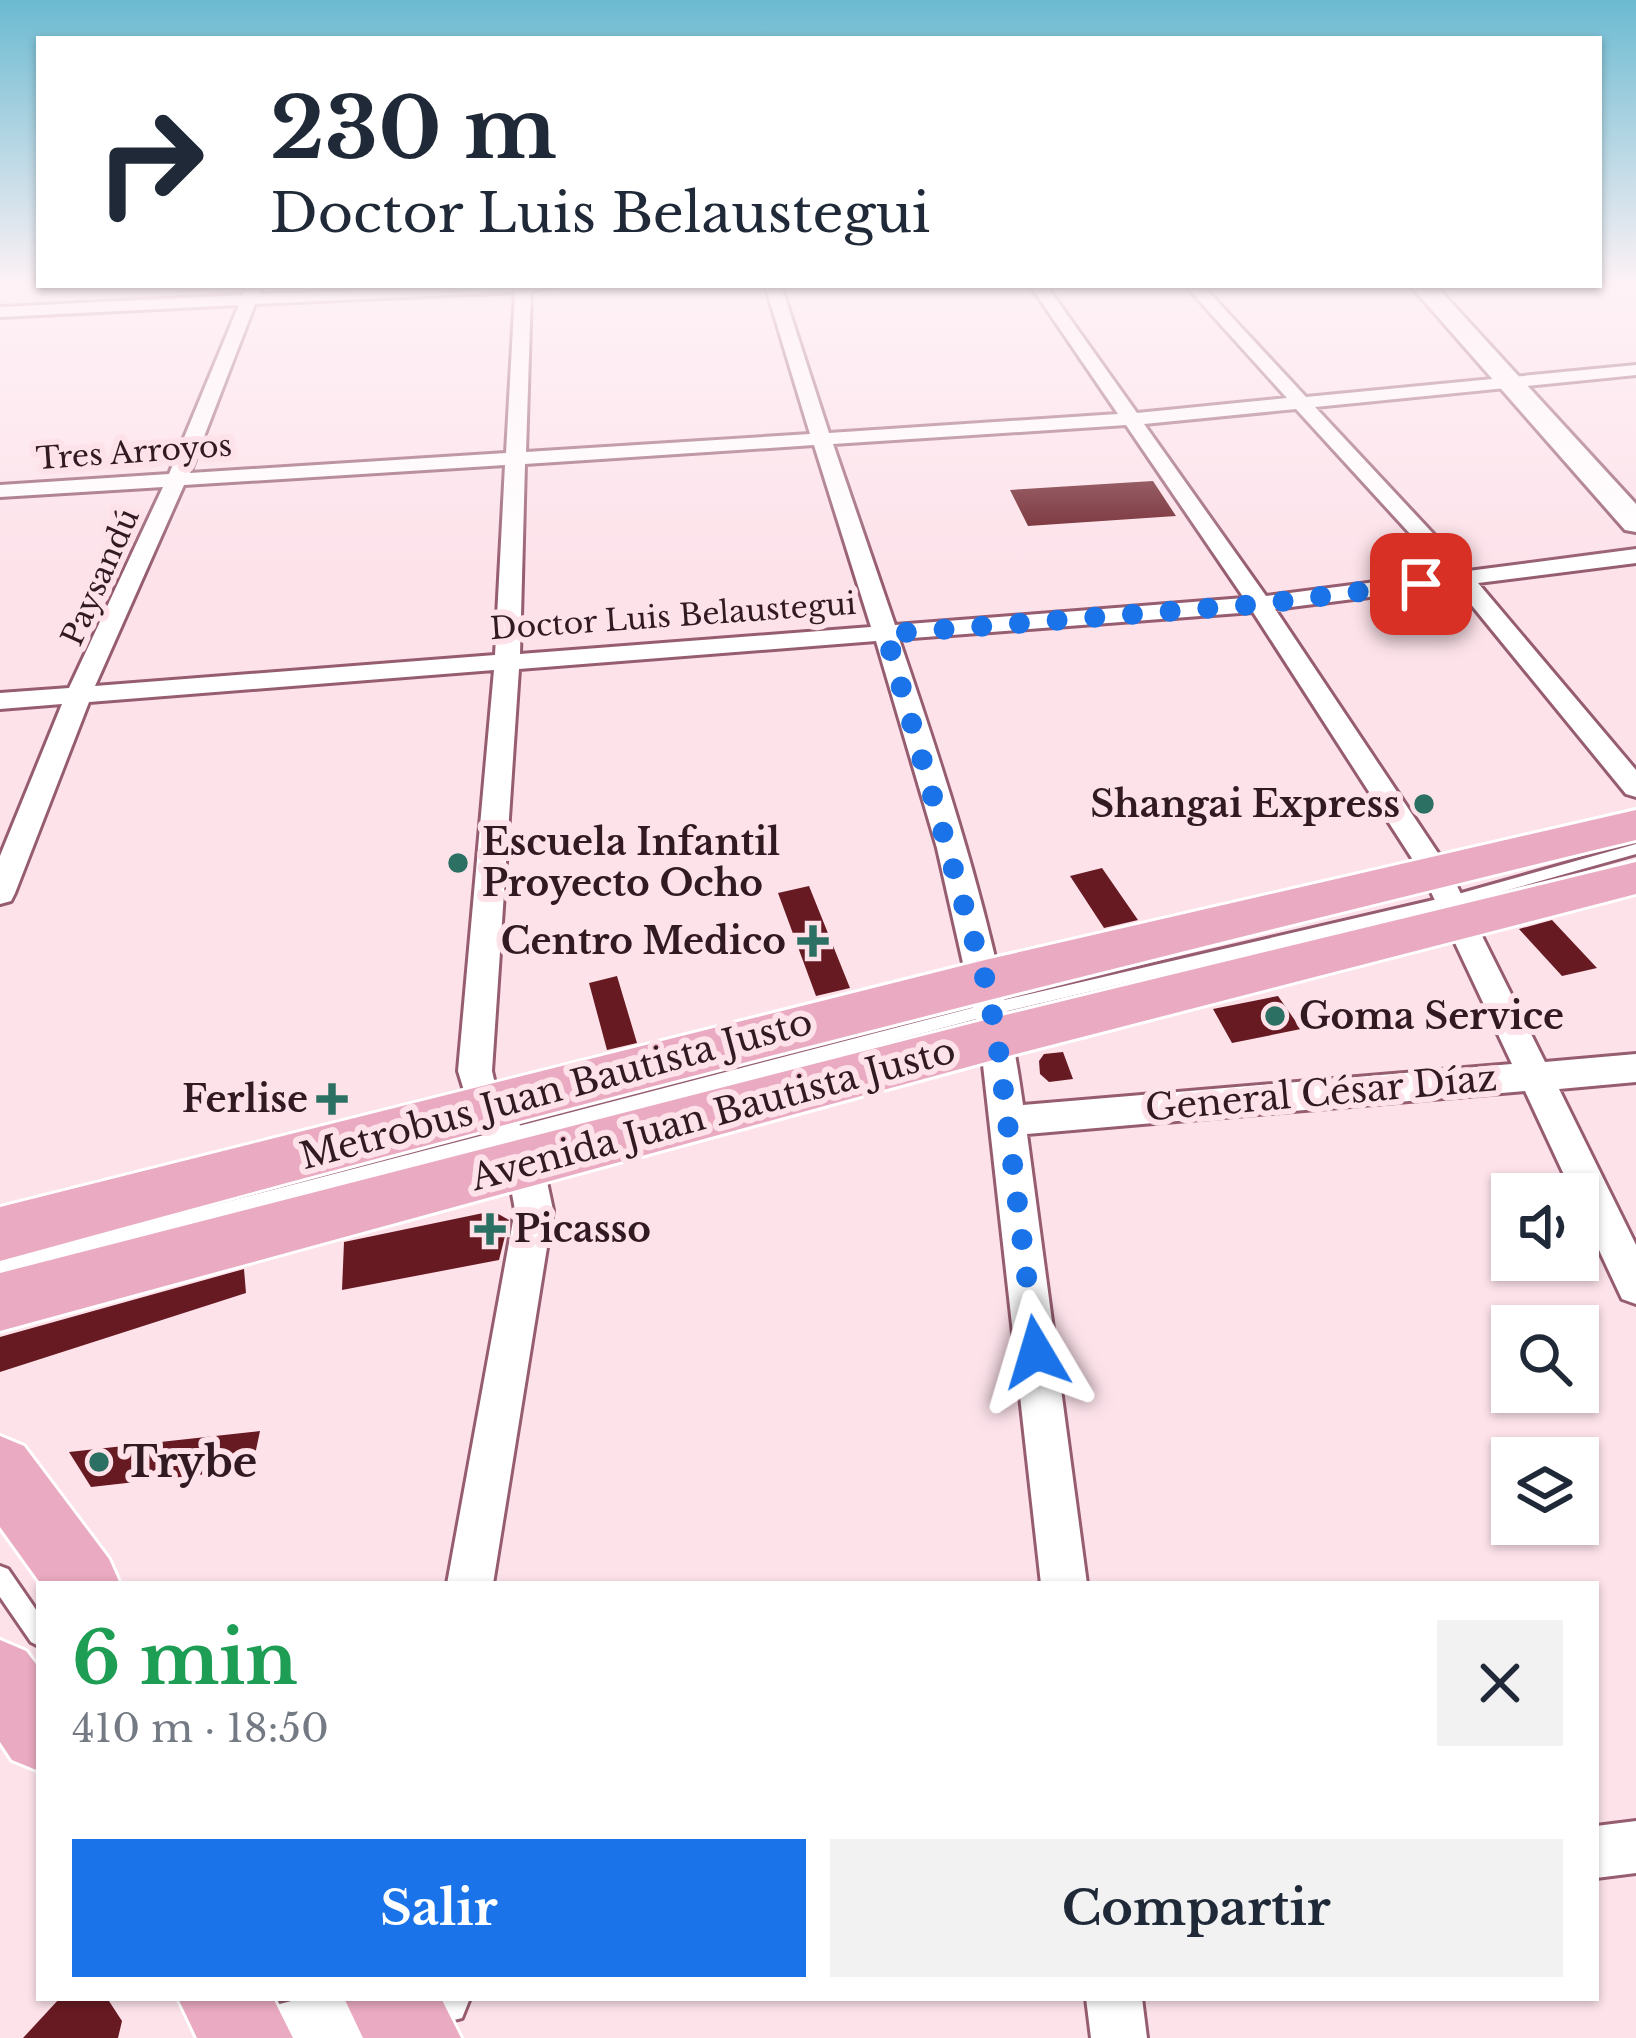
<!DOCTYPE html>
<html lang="es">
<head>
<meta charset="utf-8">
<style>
	:root { --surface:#fff; --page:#f2f2f3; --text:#1f2937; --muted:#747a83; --accent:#1a73e8 }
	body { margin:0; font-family:"Libre Baskerville",serif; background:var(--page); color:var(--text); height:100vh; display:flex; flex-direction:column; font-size:45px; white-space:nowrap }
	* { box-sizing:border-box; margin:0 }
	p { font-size:39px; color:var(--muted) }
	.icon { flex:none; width:66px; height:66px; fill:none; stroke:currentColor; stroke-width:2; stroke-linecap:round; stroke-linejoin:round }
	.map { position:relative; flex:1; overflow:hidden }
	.panel { position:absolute; left:36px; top:1581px; width:1563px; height:420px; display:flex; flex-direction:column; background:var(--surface); border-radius:0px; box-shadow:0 3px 9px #0004 }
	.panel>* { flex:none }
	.banner { position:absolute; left:36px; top:36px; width:1566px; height:252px; border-radius:0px; box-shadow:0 3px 9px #0004; background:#fff; color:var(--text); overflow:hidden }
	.buttons { position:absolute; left:1491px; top:1173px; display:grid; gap:24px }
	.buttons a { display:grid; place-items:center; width:108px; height:108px; border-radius:0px; background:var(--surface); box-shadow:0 3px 9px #0004; font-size:60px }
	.pin { position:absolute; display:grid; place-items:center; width:102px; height:102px; color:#fff; margin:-51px; border-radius:24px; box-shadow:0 6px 18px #0006 }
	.me { position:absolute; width:132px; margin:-66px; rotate:353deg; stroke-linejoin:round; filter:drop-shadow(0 0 9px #0008) }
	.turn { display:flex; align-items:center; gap:42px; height:252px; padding:0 36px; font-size:54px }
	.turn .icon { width:156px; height:156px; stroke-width:2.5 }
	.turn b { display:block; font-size:84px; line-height:102px }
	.round { display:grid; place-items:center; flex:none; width:126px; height:126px; border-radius:0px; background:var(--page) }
	.overview { display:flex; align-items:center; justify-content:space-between; height:204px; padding:0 36px }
	h1 { font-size:72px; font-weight:700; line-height:90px; color:#1e9e55 }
	.primary-button { display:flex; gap:24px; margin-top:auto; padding:24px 36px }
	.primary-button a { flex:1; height:138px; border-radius:0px; background:var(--accent); color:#fff; font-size:48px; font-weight:700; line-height:138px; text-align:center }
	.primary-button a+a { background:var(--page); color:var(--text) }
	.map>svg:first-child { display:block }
	.building { fill:#681a23 }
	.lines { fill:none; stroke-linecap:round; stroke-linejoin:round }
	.lane-casing { stroke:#965d70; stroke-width:6 }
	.street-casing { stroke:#965d70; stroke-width:6 }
	.secondary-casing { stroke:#965d70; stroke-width:6 }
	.primary-casing { stroke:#fff; stroke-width:6 }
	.lane { fill:#fff; fill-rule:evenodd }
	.street { fill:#fff; fill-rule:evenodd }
	.secondary { fill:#fff; fill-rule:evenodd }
	.primary { fill:#eaaac1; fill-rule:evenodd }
	.route { stroke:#1a73e8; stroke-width:21; stroke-dasharray:0 37.8 }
	.poi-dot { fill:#2c7063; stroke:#fde2ea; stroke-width:4.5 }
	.labels { text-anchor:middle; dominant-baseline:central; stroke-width:12; stroke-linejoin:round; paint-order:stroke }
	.far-street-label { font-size:30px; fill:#311a22; stroke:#fde2ea }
	.poi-label { font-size:36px; font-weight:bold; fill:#311a22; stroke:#fde2ea; text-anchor:end }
	.street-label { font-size:36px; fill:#311a22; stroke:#fde2ea }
	.near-poi-label { font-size:42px; font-weight:bold; fill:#311a22; stroke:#fde2ea; text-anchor:start }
</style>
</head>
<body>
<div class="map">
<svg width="1636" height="2038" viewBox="0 0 1636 2038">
	<rect width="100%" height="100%" fill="#fde2ea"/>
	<path class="building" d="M1153,481l23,35 -148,10 -18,-36z
		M1102,868l36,52 -34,8 -34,-52z
		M809,886l41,102 -34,8 -38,-103z
		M1552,920l45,48 -35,8 -43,-47z
		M617,976l20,67 -30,7 -18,-67z
		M1278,996l23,33 -69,14 -19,-34z
		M1063,1052l10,27 -24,3 -9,-8 -1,-13 5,-7z
		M493,1211l16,9 -10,40 -157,30 2,-48z
		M244,1269l2,24 -246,79v-35z
		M260,1431l-8,38 -161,18 -22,-35z
		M60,1998h47l15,23 -4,17h-95z"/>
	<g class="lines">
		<g class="lane-casing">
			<path id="lane" d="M1636,844v10l-185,52 -460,109 -991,264v-18l991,-258 460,-107z
				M0,1566l8,3 31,45v32l-8,-4 -31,-45z"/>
		</g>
		<g class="street-casing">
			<path id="street" d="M247,285h16l-4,9 301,-9 -29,6 -5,161 284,-18 -45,-149h16l48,148 289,-19 -88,-129h16l91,128 150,-15 -102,-113h17l104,112 330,-32v10l-321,32 153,164 168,-22v14l-158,20 158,187v27l-10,-3 -170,-208 -181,23 173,259 97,194 91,-8v28l-77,7 77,156v59l-14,-5 -44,-94v-11h-5l-48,-103 -498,43 60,450h-46l-61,-546 -43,-190 -61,-207 -357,28 -27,402 3,13 48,79 10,47 -60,374h-46l68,-374 -8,-44 -41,-69 -8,-26 36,-401 -405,32 -74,191 -4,8 -11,3v-48l62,-152 -62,5v-16l69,-5 94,-201 -163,10v-12l169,-11 70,-169 -239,12v-10l243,-12zM515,292l-9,161 -316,20 65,-169zM1296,409l150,164 -180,23 -122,-172zM1126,425l118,173 -349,27 -62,-181zM814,445l57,182 -351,27 5,-190zM505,465l-10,190 -400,31 89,-201zM1253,612l171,265 88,187 -489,41c-22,-159 -72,-314 -124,-466z
				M1636,1821v52l-40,5v-52z
				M303,1998h167l-8,20 -79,20h-166l8,-20z
				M1086,1998h56l5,40h-56z"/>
		</g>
		<g class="secondary-casing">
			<path id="secondary" d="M1410,285h25l201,219v28l-11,-2z"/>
		</g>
		<g class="primary-casing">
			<path id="primary" d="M1636,810v30c-548,133 -1093,271 -1636,421v-54l985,-247z
				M1636,862v32l-639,165 -997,272v-58l997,-256z
				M0,1436l24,10 85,113 11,25h-79l-41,-57z
				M0,1640l26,11 13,17v103l-27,-11 -12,-18z
				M178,1998h95l20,40h-96z
				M344,1998h97l20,40h-98z"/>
		</g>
		<use href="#lane" class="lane"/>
		<use href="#street" class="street"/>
		<use href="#secondary" class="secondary"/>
		<use href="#primary" class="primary"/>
	</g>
	<linearGradient id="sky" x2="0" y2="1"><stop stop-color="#6bbad1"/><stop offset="0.5" stop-color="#fef2f6"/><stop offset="1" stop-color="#fef2f6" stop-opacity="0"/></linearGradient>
	<rect width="1636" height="569" fill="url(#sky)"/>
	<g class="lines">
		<path class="route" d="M1036,1352l-39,-314 -12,-59 -99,-345 374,-30 161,-20"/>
	</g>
	<g class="poi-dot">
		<circle cx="1424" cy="804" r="12"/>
		<circle cx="458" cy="863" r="12"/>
		<path d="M807 923h12v12h12v12h-12v12h-12v-12h-12v-12h12z"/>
		<circle cx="1275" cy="1016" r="12"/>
		<path d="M326 1081h12v12h12v12h-12v12h-12v-12h-12v-12h12z"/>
		<path d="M484 1211h12v12h12v12h-12v12h-12v-12h-12v-12h12z"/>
		<circle cx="99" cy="1462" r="12"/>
	</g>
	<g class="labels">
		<g class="far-street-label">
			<text transform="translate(134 452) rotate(-4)">Tres Arroyos</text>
			<text transform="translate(100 577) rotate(-66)">Paysandú</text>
			<text transform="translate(673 616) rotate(-4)">Doctor Luis Belaustegui</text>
		</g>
		<g class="poi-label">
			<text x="1400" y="804">Shangai Express</text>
			<text x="482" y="842" text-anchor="start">Escuela Infantil<tspan x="482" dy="41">Proyecto Ocho</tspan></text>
			<text x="786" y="941">Centro Medico</text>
			<text x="1299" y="1016" text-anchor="start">Goma Service</text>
			<text x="308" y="1099">Ferlise</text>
			<text x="514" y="1229" text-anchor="start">Picasso</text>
		</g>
		<g class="street-label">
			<text transform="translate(556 1089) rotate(-15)">Metrobus Juan Bautista Justo</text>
			<text transform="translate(1321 1093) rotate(-5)">General César Díaz</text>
			<text transform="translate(713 1114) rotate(-15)">Avenida Juan Bautista Justo</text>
		</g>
		<g class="near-poi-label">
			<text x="123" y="1462">Trybe</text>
		</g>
	</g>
</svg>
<div class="buttons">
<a><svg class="icon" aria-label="sound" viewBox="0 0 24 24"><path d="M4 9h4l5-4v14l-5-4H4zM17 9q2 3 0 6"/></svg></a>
<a><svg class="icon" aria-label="search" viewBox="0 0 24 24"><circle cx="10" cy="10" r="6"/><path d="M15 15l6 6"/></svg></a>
<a><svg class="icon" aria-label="layers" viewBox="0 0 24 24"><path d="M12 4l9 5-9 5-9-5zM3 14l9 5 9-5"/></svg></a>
</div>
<div class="pin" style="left:1421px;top:584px;background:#d93025"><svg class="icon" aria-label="arrive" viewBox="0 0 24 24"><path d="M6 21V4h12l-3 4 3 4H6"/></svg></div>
<svg class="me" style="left:1036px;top:1352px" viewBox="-20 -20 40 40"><path d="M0-17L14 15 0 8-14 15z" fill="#1a73e8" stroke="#fff" stroke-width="4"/></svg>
<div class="banner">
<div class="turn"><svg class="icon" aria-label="right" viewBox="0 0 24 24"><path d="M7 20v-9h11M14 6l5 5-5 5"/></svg><div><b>230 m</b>Doctor Luis Belaustegui</div></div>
</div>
<section class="panel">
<div class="overview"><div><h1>6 min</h1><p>410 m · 18:50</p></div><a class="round"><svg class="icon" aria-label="close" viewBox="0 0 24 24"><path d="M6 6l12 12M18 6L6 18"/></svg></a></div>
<div class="primary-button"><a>Salir</a><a>Compartir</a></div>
</section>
</div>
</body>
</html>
